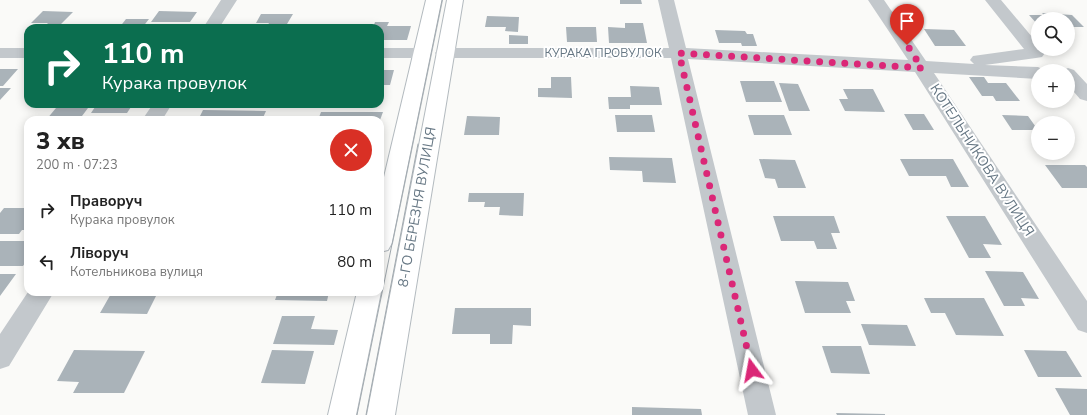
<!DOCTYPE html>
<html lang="uk">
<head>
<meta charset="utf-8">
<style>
	:root { --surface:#fff; --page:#f6f6f6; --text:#222; --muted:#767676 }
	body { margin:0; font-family:"Nunito Sans",sans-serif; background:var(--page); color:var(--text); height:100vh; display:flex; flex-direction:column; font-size:15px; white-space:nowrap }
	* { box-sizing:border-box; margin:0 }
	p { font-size:13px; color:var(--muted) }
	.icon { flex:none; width:22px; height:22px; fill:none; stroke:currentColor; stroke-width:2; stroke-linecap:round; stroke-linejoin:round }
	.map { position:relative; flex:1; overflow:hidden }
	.side { position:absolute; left:24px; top:116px; width:360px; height:180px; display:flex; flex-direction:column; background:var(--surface); border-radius:12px; box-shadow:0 2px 10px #0003 }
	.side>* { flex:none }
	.guide { position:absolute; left:24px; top:24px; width:360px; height:84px; border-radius:12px; box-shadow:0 2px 10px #0003; background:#0b6e4f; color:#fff; overflow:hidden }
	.controls { position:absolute; left:1031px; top:12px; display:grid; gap:8px }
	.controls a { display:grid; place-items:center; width:44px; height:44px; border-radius:50%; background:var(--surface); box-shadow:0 2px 10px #0003; font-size:20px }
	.pin { position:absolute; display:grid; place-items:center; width:34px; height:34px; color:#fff; margin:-41px -17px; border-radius:50% 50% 50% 0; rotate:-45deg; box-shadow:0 0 4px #0007 }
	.pin .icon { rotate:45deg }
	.me { position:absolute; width:44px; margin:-22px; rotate:347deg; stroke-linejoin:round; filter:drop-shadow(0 0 3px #0008) }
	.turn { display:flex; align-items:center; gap:14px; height:84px; padding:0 12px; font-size:18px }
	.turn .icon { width:52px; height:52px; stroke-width:2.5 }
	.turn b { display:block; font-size:28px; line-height:34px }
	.round { display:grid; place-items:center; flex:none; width:42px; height:42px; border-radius:21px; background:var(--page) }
	.overview { display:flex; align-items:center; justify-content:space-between; height:68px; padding:0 12px }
	h1 { font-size:24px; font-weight:800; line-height:30px }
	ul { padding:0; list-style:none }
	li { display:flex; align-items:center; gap:12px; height:52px; padding:0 12px }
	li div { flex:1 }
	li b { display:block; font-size:15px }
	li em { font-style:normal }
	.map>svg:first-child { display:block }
	.building { fill:#aab3b9 }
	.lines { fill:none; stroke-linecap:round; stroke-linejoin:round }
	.secondary-casing { stroke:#b3babf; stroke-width:2 }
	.street { fill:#c3c8cc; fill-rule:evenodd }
	.secondary { fill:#fff; fill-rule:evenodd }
	.tram { stroke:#a2aab0; stroke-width:1 }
	.route { stroke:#db2777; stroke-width:7; stroke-dasharray:0 12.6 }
	.labels { text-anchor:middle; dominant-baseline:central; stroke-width:4; stroke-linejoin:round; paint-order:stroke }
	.far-street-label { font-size:12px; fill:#657683; stroke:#fff }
	.street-label { font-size:14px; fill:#657683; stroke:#fff }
</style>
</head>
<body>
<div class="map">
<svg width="1087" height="415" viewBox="0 0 1087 415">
	<rect width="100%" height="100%" fill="#fafaf8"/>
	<path class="building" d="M620,0h21l1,4h-22z
		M43,11l30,1 -14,14h-14l3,-3h-17z
		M159,11l38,1 -7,10h-39z
		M1042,13l30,2 12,12h-16v-8h-30v6l-9,-10h15z
		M261,14h32l-6,10h9l-2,4h-28l3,-5h-13z
		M487,16l32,1 -1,15 -13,-1 1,-4h-21z
		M126,19h23l-7,9h-23z
		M375,22h14l-2,4h24l-4,14h-27v-12h-7z
		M625,23h18l4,20h-38l-1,-16 17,1z
		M566,27h30l1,15h-30z
		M924,29l30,1 12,16h-31z
		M715,30l30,1 2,3h6l4,12h-15l-1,-3h-22z
		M509,35l19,1v8h-19z
		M0,69h18l-15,17h-3z
		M380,70h14l-4,15h-10z
		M551,77h20l1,21 -34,-1v-9h13z
		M969,77h15l4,6h18l14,18h-24l-3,-5h-11z
		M740,81h34l8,21h-36z
		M779,83l19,1 12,27h-21z
		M630,86l29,1 3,18h-32v4h-21l-1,-12h23z
		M0,88h11l-11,12z
		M843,89h30l12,23 -40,-1 -6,-12h9z
		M97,104h36l-6,9h-36z
		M201,104h44l-1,3h-45z
		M56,108h32l-9,12h-33z
		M203,110l63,1 -4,9h-64z
		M321,112h62l-3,8h-62z
		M904,114h20l10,16h-21z
		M615,115h37l3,17h-38z
		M748,115h36l8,20h-38z
		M1002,115l26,1 10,14h-26z
		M467,116l33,1 -1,18h-35z
		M609,157l63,1 4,25 -33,-1 -1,-11 -32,-1z
		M759,159l36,1 11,28h-28l-3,-9 -10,-1z
		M900,159h53l16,28h-18l-5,-11h-37z
		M1045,165h40l2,2v21h-25z
		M469,193h55l-1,23 -24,-1 1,-8h-16l1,-5h-17z
		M4,208h24v22h-6l-3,4h-19v-21z
		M773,216h61l6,17h-9l6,16h-20l-3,-8h-33z
		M946,216h39l17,29 -19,-1 8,14h-22z
		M0,241h28v18l-5,7h-23z
		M985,271l38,1 16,27 -18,-1 4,8h-21z
		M0,274h16l-16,22z
		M795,281l53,1 7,19h-9l5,12h-46z
		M112,292h46l-11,22 -47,-1z
		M278,292h51l-2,9 -52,-1z
		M924,298h60l20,38 -48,-1 -11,-22h-14z
		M455,308h76v18l-18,-1 -1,19h-22v-10h-38z
		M282,316h33l-4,13 27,1 -4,15 -61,-1z
		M861,324l46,1 9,21 -47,-1z
		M822,346h39l9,28 -39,-1z
		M74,350l71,1 -21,42h-51l6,-11 -22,-1z
		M272,350l42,1 -9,33 -44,-1z
		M1024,350l42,1 16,26h-44z
		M1055,388l32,1v26h-17z
		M632,407l69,2 1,6h-70z
		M836,413l49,1v1h-48z"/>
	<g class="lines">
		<g class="secondary-casing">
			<path id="secondary" d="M426,0h16l-50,243 -4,7 -8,2v-58z
				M447,0h16l-68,415h-28z
				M380,289l1,3 -25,123h-28l29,-123h23z"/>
		</g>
		<path class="street" d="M221,0h16l-18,28h-16z
			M658,0h16l12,48 222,12 -40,-60h16l42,61 48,3 -4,-4 3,-4 51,-7 -39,-49h16l37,44v5h4l3,4 -3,4 -6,1 -51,7 53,2 8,4h-8v8l-104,-6 153,228v32l-9,-3 -163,-258 -227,-13 88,356h-28l-77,-357h-227l-6,-1 -3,-4 3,-4 6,-1h225z
			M0,48h28v10h-28z
			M380,48h42l6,1 3,4 -3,4 -6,1h-42z
			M1068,68l6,2 13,14v17l-7,-2 -12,-14v-14h-7z
			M153,104h19l-10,16h-20z
			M28,292h26l-45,74 -9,3v-35z"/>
		<use href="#secondary" class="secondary"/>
		<path class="tram" d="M357,415l85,-415
			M366,415l52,-271"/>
	</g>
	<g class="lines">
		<path class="route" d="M752,370l-73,-317 243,15 -15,-23"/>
	</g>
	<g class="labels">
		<g class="far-street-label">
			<text x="603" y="53">КУРАКА ПРОВУЛОК</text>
		</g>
		<g class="street-label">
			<text transform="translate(982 160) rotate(57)">КОТЕЛЬНИКОВА ВУЛИЦЯ</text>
			<text transform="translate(417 207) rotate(-80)">8-ГО БЕРЕЗНЯ ВУЛИЦЯ</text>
		</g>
	</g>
</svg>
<div class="controls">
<a><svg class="icon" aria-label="search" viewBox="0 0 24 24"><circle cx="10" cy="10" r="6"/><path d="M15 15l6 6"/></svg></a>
<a>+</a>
<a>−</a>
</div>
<div class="pin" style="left:907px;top:45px;background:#d93025"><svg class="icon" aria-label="arrive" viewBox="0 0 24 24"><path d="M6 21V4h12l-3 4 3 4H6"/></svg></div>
<svg class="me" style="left:752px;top:370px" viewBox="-20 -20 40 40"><path d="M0-17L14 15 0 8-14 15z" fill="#db2777" stroke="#fff" stroke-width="4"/></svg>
<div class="guide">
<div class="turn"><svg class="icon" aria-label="right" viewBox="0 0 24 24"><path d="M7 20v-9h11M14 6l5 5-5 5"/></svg><div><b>110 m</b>Курака провулок</div></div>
</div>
<section class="side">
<div class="overview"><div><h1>3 хв</h1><p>200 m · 07:23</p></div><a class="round" style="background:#d93025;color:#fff"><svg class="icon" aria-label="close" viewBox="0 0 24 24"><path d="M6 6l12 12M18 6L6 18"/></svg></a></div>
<ul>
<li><svg class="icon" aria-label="right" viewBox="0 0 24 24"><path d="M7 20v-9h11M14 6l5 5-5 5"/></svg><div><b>Праворуч</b><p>Курака провулок</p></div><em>110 m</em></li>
<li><svg class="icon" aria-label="left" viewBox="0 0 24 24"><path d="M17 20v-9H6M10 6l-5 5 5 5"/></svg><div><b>Ліворуч</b><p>Котельникова вулиця</p></div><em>80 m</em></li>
</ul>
</section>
</div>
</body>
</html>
